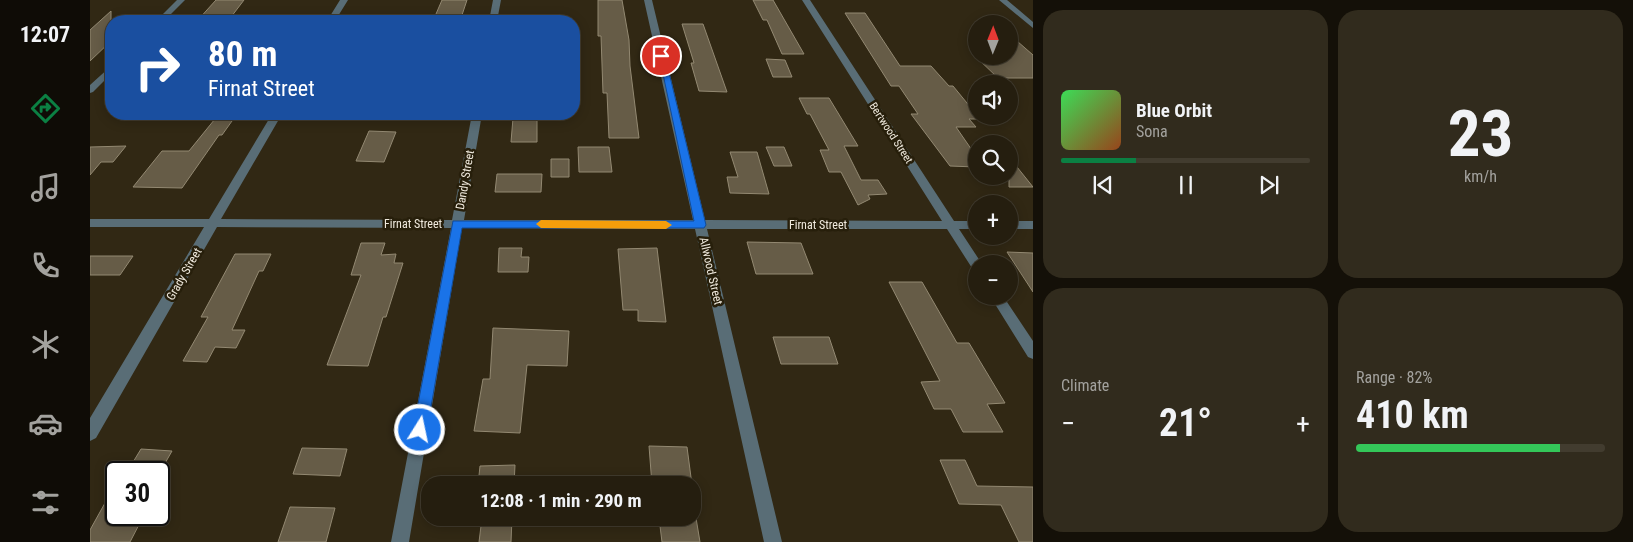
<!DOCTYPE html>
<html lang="en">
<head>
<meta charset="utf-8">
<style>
  body { margin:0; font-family:"Roboto Condensed",sans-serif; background:#312b1d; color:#f1f3f6; height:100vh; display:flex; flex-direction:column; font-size:19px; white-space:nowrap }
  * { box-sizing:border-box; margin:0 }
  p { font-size:16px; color:#a3a29e }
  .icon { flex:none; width:28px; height:28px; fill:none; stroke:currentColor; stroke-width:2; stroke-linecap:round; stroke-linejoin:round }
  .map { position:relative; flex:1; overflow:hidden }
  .sheet { display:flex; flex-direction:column; gap:10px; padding:10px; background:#141008; width:600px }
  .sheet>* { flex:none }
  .top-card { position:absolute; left:15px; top:15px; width:475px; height:105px; border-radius:20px; box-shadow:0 2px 12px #0003,0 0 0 1px #423c2f; background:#1a4fa0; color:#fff; overflow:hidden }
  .needle { width:32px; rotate:1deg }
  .buttons { position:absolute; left:878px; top:15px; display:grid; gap:10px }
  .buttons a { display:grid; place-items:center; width:50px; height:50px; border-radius:50%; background:#251e0f; box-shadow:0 2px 12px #0003,0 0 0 1px #423c2f; font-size:25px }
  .speed { position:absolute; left:15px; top:461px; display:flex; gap:10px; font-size:25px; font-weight:700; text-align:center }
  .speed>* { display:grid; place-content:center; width:65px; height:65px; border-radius:50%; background:#251e0f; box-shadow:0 2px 12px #0003,0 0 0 1px #423c2f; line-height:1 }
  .speed .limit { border:2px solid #111; border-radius:8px; background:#fff; color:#111 }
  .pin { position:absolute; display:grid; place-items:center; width:42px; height:42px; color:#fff; margin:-21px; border:2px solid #fff; border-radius:50%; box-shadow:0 1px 5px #0007 }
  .me { position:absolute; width:55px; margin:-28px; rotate:10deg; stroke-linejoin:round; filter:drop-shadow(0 0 4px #0008) }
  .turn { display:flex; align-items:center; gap:18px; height:105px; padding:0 20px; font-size:22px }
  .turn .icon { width:65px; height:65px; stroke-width:2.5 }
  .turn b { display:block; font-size:35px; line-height:42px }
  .big { font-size:38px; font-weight:700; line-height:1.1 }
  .sheet .card { flex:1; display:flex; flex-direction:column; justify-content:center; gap:8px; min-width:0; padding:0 18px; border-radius:20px; background:#312b1d }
  .sheet .dial { align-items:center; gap:0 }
  .dial b { font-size:65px; line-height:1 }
  .song { display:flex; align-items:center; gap:15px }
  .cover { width:60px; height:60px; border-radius:8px; background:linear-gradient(135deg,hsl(130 70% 55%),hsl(20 70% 35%)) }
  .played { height:5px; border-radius:2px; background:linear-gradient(90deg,#0b8043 30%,#423c2f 30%) }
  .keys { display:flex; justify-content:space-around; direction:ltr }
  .heat { display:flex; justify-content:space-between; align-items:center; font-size:28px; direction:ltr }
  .charge { height:8px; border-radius:4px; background:linear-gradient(90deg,#34c759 82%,#423c2f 0) }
  .sheet .tiles { flex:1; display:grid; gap:10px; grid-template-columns:repeat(2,1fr) }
  .trip { position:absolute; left:331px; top:476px; width:280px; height:50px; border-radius:20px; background:#251e0f; box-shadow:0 2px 12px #0003,0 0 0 1px #423c2f; font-weight:700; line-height:50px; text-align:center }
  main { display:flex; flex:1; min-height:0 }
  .menu { display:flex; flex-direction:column; width:90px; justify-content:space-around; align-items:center; background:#0f0c06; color:#a3a29e }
  .menu .icon { width:35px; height:35px }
  .menu .current { color:#0b8043 }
  .menu b { font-size:22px; color:#f1f3f6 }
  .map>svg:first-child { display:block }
</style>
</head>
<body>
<main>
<nav class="menu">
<b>12:07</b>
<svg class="icon current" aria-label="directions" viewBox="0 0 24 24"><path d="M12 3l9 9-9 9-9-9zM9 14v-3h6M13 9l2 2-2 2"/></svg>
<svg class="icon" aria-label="music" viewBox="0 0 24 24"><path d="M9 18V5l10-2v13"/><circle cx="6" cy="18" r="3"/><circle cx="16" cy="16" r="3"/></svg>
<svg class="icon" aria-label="phone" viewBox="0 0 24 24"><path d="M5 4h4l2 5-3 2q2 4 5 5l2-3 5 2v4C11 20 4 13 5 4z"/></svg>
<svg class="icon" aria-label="climate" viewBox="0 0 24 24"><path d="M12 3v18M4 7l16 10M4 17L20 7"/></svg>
<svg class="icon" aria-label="car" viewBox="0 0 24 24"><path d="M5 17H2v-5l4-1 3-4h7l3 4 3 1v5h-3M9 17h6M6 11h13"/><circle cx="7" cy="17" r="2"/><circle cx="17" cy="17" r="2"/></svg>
<svg class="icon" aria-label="filters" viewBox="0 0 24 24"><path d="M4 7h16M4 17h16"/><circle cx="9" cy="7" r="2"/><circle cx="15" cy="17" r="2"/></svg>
</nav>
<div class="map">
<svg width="943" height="542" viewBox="0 0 943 542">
  <rect width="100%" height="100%" fill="#312814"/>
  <!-- building -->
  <path fill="#665c47" stroke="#938972" d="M126,0H154L138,21H107Z
    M352,0H377L370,21H343Z
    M508,0H532L539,40L540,66L549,138H519L517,93H513L511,36H508Z
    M663,0H683L714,54H692L677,20H673Z
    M21,11V41L0,61V30Z
    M755,13H775L810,66H841L859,86H863L886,114V116L891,119H879L886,127H866L886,156V167L860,166L821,114H828L809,86H801Z
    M592,24H613L637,92L609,91L601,63H604Z
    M919,34L943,55V78H908L885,56H919Z
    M676,59L695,60L702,77H683Z
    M709,98H739L768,146H754L771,180H788L797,194L778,195L780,199L768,205L751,172H739L730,150H739L720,114H717Z
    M129,114H147L132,135H129L92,188L43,187L72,151H99Z
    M423,118H447V142H421Z
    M279,131L306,132L294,162L266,161Z
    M36,146L23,162H11L0,175V147Z
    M488,147H519L522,172H489Z
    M676,147H694L702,166H684Z
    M640,152H667L679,194L640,193L637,177H648Z
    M919,157L943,187H919Z
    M461,159H479V177H461Z
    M407,174H452L451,192H405Z
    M657,242L711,243L723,274H666Z
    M271,243H295L291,255L306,254L304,263H313L296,317H293L278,366L237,365L271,275H261Z
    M409,248H432L431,257H439L438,272H408Z
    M567,248L576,322L548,321V310H533L528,249Z
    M917,252L943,253V292Z
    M145,254H181L173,271H169L142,330H155L146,348L125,347L117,362L93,361L118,317H111Z
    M0,256H43L30,275H0Z
    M799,282H832L867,343H879L915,403L897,404L913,432H873L861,409H844L831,382L850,381Z
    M403,328L479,331L477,366L437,365L430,433L384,431L393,379H400Z
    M683,337H739L748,364H691Z
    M559,446L597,447L602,485H562Z
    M212,448L257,449L250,476L203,474Z
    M51,449L82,451L70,472H37Z
    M850,460H875L887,486L943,487V542H929L911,505L869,504Z
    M425,465L424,485H388L390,466Z
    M15,503L26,504V515H54L40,542H0V530Z
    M200,507L245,508L236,542H188Z
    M392,518H422L421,542H389Z
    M569,518H606L610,542H572Z"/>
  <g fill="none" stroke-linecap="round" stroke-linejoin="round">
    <!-- minor -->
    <path fill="#596d76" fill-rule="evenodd" d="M87,0H95L74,21H66Z
      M250,0H258L245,21H237Z
      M403,0H411L407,21H399Z
      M554,0H562L615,220L852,221L712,0H720L864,221H886V229H869L892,264H886V270L882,268L857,229H617L692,542H674L605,229L372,228L319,542H301L361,228L127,227L6,438L0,441V418L114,227H0V219H119L182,114H192L131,219L362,220L382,114H392L374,220H603Z
      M909,0H917L943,22V28Z
      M21,66V74L3,92L0,93V85Z
      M919,221H943V229H919Z
      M900,296H913L943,341V359L938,357Z"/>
  </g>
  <!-- route -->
  <path fill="#1a73e8" stroke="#114b97" d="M569,55L575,56L616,225L614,228H372L337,430L335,435L330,437L325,435L323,430L363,221H604Z"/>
  <!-- slow -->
  <path fill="#f59e0b" d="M451,220L576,221L582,225L576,229L451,228L446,224Z"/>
  <g text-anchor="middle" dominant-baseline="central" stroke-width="5" stroke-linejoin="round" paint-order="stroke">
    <!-- far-street labels -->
    <g font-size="11" fill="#f0eade" stroke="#271f0b">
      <text transform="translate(801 133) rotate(57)">Bertwood Street</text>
    </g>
    <!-- street labels -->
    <g font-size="12" fill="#f0eade" stroke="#271f0b">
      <text transform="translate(375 180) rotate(-80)">Dandy Street</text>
      <text x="323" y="224">Firnat Street</text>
      <text x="728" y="225">Firnat Street</text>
      <text transform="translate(621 271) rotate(77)">Allwood Street</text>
      <text transform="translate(94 274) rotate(-60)">Grady Street</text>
    </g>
  </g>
</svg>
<div class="buttons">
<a><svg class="needle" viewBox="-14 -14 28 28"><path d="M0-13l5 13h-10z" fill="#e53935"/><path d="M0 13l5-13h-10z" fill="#a3a29e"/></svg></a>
<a><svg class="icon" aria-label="sound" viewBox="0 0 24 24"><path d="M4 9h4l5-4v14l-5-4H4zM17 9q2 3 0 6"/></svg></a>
<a><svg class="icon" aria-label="search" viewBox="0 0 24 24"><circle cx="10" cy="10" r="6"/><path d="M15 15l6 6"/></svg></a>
<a>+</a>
<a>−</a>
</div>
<div class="speed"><div class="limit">30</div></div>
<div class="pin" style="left:571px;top:56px;background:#d93025"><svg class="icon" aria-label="arrive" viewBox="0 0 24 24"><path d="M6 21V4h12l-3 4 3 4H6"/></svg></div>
<svg class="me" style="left:330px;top:430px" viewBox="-20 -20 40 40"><circle r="17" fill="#1a73e8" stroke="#fff" stroke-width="3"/><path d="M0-11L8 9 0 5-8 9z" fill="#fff"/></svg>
<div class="trip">12:08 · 1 min · 290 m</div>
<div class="top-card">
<div class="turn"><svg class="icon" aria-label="right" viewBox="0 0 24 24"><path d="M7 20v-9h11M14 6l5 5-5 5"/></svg><div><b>80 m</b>Firnat Street</div></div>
</div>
</div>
<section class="sheet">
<div class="tiles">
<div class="card">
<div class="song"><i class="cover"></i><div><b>Blue Orbit</b><p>Sona</p></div></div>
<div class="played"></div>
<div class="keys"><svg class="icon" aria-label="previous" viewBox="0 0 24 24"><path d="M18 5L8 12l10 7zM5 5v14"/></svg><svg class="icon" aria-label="pause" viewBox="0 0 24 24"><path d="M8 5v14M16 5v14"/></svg><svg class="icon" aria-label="next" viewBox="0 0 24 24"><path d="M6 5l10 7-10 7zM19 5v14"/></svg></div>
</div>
<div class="card dial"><b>23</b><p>km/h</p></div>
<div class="card"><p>Climate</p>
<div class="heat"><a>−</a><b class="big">21°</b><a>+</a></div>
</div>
<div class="card"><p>Range · 82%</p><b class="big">410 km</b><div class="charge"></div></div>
</div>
</section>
</main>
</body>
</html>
